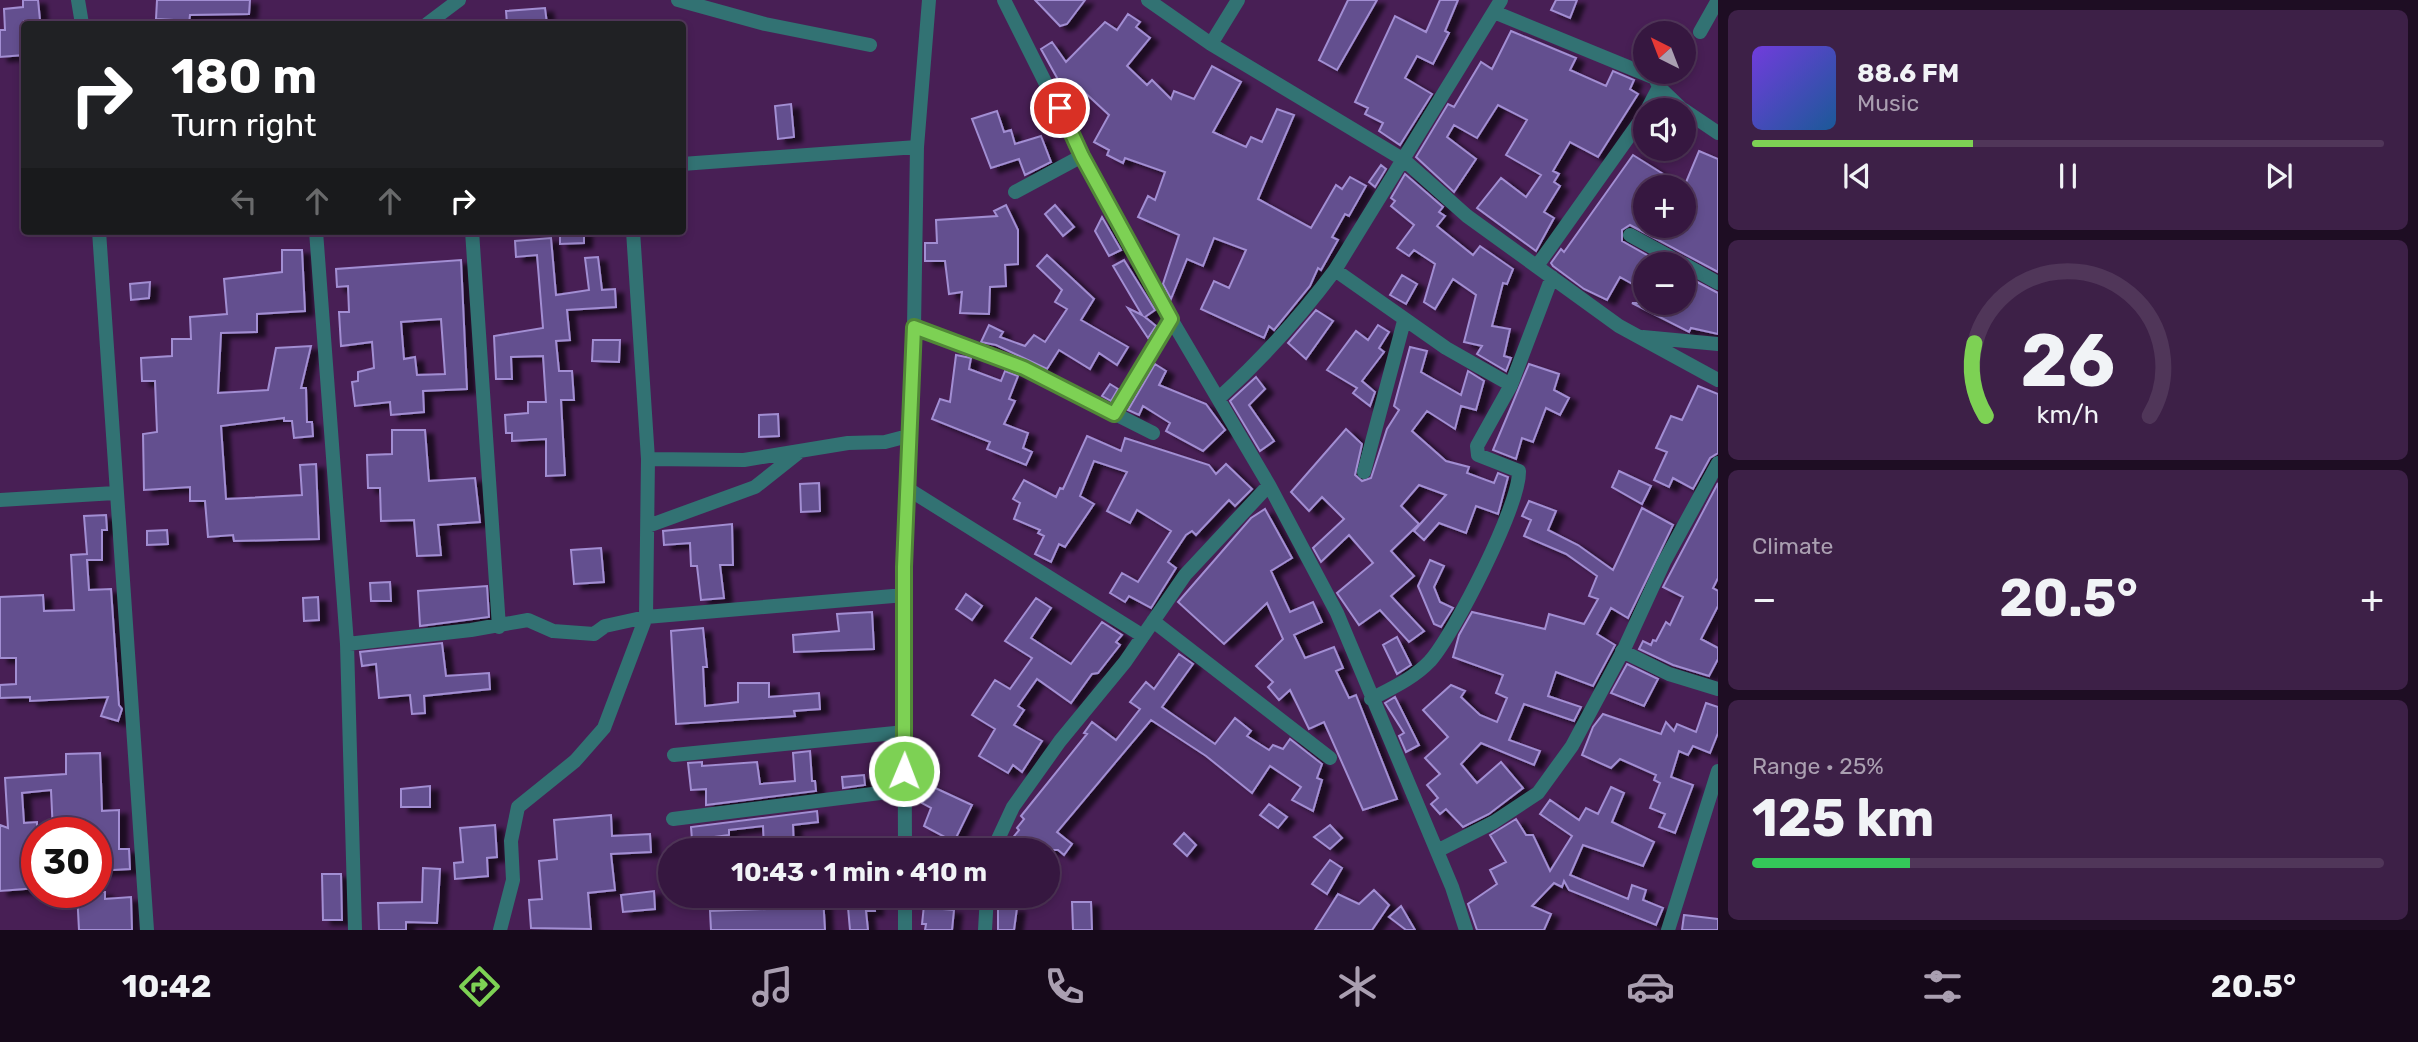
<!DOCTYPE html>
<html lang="en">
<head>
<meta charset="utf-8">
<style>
  body { margin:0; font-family:Rubik,sans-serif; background:#3d2047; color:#f1f3f6; height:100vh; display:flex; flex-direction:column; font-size:26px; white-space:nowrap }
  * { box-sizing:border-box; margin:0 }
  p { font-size:23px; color:#aa9fb1 }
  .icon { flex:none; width:38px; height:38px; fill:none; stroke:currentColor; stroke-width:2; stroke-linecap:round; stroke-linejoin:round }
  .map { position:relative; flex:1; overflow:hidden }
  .details { display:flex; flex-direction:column; gap:10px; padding:10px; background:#1e0d23; width:700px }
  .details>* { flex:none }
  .guide { position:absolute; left:21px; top:21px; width:665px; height:214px; border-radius:7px; box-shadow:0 4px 10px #0003,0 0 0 2px #503659; background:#202124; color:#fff; overflow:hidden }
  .needle { width:46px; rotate:318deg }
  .buttons { position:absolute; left:1633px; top:21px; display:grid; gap:14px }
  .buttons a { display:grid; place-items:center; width:63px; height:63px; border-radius:50%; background:#361740; box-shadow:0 4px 10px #0003,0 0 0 2px #503659; font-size:35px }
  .speed { position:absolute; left:21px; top:817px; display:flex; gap:14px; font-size:35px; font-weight:700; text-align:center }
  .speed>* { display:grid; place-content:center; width:91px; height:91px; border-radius:50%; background:#361740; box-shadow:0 4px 10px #0003,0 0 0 2px #503659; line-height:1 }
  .speed .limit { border:10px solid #d22; background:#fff; color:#111 }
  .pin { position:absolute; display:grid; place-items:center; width:60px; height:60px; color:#fff; margin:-30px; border:4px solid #fff; border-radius:50%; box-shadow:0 2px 7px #0007 }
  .me { position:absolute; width:77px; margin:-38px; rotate:1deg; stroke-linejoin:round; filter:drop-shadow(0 0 5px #0008) }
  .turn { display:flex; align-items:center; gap:24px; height:147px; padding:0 35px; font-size:32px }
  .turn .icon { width:91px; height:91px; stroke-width:2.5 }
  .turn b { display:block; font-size:49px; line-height:60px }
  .lanes { display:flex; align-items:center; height:66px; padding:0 35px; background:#0003; justify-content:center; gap:35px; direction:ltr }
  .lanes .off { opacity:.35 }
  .big { font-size:52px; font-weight:700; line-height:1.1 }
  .details .card { flex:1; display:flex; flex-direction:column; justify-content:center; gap:10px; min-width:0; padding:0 24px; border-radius:10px; background:#3d2047 }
  .details .dial { align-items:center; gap:0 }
  .dial svg { height:182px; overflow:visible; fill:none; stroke:#503659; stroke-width:7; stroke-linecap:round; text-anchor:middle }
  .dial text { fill:#f1f3f6; stroke:none }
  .song { display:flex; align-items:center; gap:21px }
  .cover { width:84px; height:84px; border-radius:10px; background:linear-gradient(135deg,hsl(260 70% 55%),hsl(210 70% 35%)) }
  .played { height:7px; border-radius:4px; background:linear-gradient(90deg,#7dd154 35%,#503659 35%) }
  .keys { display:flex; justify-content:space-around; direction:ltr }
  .heat { display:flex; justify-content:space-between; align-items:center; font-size:38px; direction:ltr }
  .charge { height:10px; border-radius:5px; background:linear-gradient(90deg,#34c759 25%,#503659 0) }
  .trip { position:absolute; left:658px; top:838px; width:402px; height:70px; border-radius:35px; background:#361740; box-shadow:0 4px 10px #0003,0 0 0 2px #503659; font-weight:700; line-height:70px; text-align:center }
  .tabs { display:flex; height:112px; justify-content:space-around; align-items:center; background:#16091a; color:#aa9fb1 }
  .tabs .icon { width:49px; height:49px }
  .tabs .active { color:#7dd154 }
  .tabs b { font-size:32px; color:#f1f3f6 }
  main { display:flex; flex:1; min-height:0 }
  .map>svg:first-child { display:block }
</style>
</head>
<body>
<main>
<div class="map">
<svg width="1718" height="930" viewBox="0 0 1718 930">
  <defs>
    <filter id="shadow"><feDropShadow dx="8" dy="4.5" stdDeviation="2" flood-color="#0009"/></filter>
  </defs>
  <rect width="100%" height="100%" fill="#481f55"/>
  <!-- building -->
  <path fill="#64508f" stroke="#a28ed3" stroke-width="2" fill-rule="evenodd" filter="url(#shadow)" d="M23,0H38L40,20L24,21V55L0,57V30H5L4,9L23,7Z
    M157,0H250L249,14L190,15L189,24H173V20L156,19Z
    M1035,0H1085L1067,24L1060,26Z
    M1348,0H1377L1337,70L1319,60Z
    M1440,0H1458L1445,31L1449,33L1433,64L1417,56L1405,78L1432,94L1400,145L1379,131L1383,123L1365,114L1368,108L1355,102L1395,16L1426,32Z
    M1556,0H1577L1570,18L1551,10Z
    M545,8L547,24H507L506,11Z
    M1128,14L1140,22L1136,27L1150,38L1127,66L1147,85L1152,80L1171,99L1174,91L1194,99L1212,66L1241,82L1213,132L1246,147L1251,137L1262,142L1277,109L1294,115L1258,199L1311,228L1336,185L1342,189L1350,177L1366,186L1349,216L1345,214L1332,237L1338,240L1321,270L1318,268L1310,286L1274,330L1269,326L1264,338L1201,309L1214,281L1229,288L1246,250L1214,238L1203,266L1187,259L1171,299L1163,284L1179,235L1138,217L1148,196L1155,200L1165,172L1125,158L1123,163L1107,155L1109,150L1094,142L1109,115L1082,90L1071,103L1041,49L1052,42L1066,62L1105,22L1117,30Z
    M1511,31L1576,58L1570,70L1606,86L1613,71L1634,80L1630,89L1638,94L1598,157L1570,142L1553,171L1559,174L1554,182L1560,186L1544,212L1554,218L1536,251L1477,208L1501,178L1526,197L1541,175L1506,155L1527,120L1498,105L1477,138L1454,125L1447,137L1476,159L1454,192L1416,157L1448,104L1454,107L1481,62L1492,69Z
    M791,104L794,137L778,139L775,106Z
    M997,111L1004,132L1011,130L1015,144L1041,136L1051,162L1025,175L1019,159L991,168L972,119Z
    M1699,151L1718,159V272L1630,225L1622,230V241L1663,264H1645V291L1620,277L1607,300L1584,289L1553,266L1551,263L1561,249L1564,252L1633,155L1684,187ZM1645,187H1684V226H1645Z
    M1381,165L1386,169L1375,187L1369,182Z
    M1405,174L1443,207L1439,212L1445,216L1437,226L1473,255L1480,246L1513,269L1507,284L1503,283L1492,326L1510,329L1504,356L1511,358L1506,371L1477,354L1482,346L1464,342L1476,295L1453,279L1435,309L1424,302L1435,264L1414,250L1409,256L1397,248L1414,225L1391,206L1395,201L1391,198Z
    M1006,205L1018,230V264L1005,265L1006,286L990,287L989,314L960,313L962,292L949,294L945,261H925V243H937L936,220L997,216L994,211Z
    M1055,205L1074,227L1063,236L1045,214Z
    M1102,217L1121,250L1109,256L1095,231Z
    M560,231H584V243L560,244Z
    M551,238L556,295L589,290L585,258L598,257L602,290L615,289L616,307L567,310L570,340L556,341L559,371H572L574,400H561L565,475L546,476V439L512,441V433H506L505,415L528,413V402H546L543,356L511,357L512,379H496L494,336L543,328L537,255L516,257L515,241Z
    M282,250H302L305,311L257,314V332L221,333L218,393L268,390L276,348L311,346L301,388H306L307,422H312L313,436L294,438L292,421H284V418L221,426L226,499L302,495L300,465L316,464L319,539L234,541L233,535L208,537L205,501H190V487L144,490L143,434L157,432L155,381H142L141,358L172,356V339H191L190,317L227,314L224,279L282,272Z
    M1047,255L1094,299L1081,320L1128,347L1117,365L1099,353L1090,369L1059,350L1047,369L996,345L981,342L989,325L1003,332L1000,337L1025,346L1034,335L1045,342L1067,309L1055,302L1062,290L1037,266Z
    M461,260L467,389L423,391L424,412L391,415L390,402L355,406L352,382L358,381V372L374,368L372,342L341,346L339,312H349L348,286L337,287L336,269ZM441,319L445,374L417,375L415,357L404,359L401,322Z
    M1124,260L1155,310L1145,317L1156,326L1148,338L1128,308L1142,315L1113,266Z
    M1402,275L1417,284L1406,304L1390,295Z
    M1684,275L1718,293V334L1691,328L1689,332L1632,303H1684Z
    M150,282L149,298L131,300L130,284Z
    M1316,310L1333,321L1306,359L1288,343Z
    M1378,325L1389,332L1379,348L1384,352L1362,381L1375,392L1370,406L1353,393L1357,388L1327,370L1356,331L1368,340Z
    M593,340H620L619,362L592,361Z
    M1410,347L1427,351L1421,372L1461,395L1468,371L1484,381L1476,410L1461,406L1455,429L1427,411L1412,431L1446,461L1469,467L1467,473L1494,483L1498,473L1508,477L1498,514L1476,506L1466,533L1439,523L1424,540L1414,531L1446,495L1419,485L1401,506L1419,524L1391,551L1414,576L1391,596L1424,631L1409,642L1380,610L1359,625L1337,593L1373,563L1349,535L1321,562L1313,548L1344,519L1322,497L1309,511L1291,492L1346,429L1362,444L1355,475L1362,481L1371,478L1387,429L1399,410L1394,406Z
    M956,355L971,358L969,369L1001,381L1005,371L1018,376L1009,399L1015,401L1004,424L1028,433L1023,448L1032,452L1026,465L987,449L990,442L932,419L940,399L950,402Z
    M1155,364L1166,371L1159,385L1206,404L1225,430L1203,451L1166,431L1170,423L1143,406L1139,415L1128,410Z
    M1529,364L1559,374L1554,390L1569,398L1560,415L1546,408L1533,442L1522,438L1516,459L1493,450Z
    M1256,377L1265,389L1249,405L1274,441L1260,451L1230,401Z
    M1110,384L1118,389L1111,401L1102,396Z
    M1698,386L1718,394V453L1710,458L1693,489L1673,478L1669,487L1654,480L1667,452L1656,448L1671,416L1682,420Z
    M778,414L779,436L759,437V415Z
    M392,430H425L429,481L475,478L480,522L438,525L441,555L417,556L414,520L381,521L380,488H368L367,455L392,454Z
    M1087,436L1121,451L1125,438L1209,465L1216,474L1226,464L1252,489L1235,506L1229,500L1196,535L1192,531L1186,535L1168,562L1176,568L1151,608L1129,596L1125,602L1110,593L1122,573L1138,582L1171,531L1137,510L1130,523L1107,511L1127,472L1094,461L1080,496L1094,504L1065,547L1059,544L1051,562L1035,554L1044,536L1038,533L1040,530L1014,519L1020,503L1013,499L1024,480L1056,497L1060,488L1063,489Z
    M1619,471L1651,486L1642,504L1612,487Z
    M819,483L820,511L801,512L800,484Z
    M1718,483V578L1713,588L1718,591V606L1701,639L1718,648V659L1709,676L1673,665L1639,649L1643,641L1651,645L1653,640L1656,641L1666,622L1670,625L1683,597L1663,587Z
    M1529,501L1556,511L1548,530L1578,545L1613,570L1642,508L1673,525L1628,618L1611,608L1597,634L1615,645L1593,686L1556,672L1548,696L1581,707L1574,721L1524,704L1509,740L1540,751L1534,765L1481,743L1461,764L1477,783L1501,762L1523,788L1489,814L1463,827L1446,809L1440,814L1431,804L1438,798L1427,785L1440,774L1425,758L1448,737L1423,710L1451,685L1465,691L1461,697L1480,715L1497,722L1507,698L1496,693L1503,675L1453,657L1459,635L1472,612L1545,629L1549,614L1584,624L1598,599L1589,596L1597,576L1566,554L1524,536L1531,520L1522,516Z
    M1265,509L1292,558L1271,571L1290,612L1313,602L1322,622L1294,635L1305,658L1334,647L1343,668L1336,671L1349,698L1356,695L1397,799L1363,810L1324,722L1309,729L1290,690L1279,700L1268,687L1273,682L1256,666L1283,639L1267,603L1224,644L1178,602L1251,518Z
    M106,515L107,530H102V560H87L89,590L111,589L119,705L122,709L118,721L101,716L108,697L30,701V697L0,698V685L16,684V658H0V597L43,595L44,611L74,610L71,555L87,554L84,516Z
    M732,524L733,565H720L724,598L701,600L697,566H691L690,543L664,545L663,531Z
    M167,530L168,544L147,545V531Z
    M601,548L604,582L574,584L571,550Z
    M1430,560L1444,566L1434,587L1440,602L1453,608L1441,627L1434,624L1418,586Z
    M390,582L391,601H371L370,583Z
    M487,586L489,617L420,626L418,591Z
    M966,594L982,606L972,620L956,609Z
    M318,597L319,620L304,621L303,598Z
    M1036,598L1051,608L1031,638L1071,664L1102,622L1122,635L1116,642L1120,645L1098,673L1092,674L1071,703L1037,679L1018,706L1024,710L1014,725L1042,741L1022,772L1013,765L1008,773L979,756L995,729L972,715L995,680L1010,689L1032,658L1005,641Z
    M872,612L874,649L794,652L793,635L839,631L837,614Z
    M703,628L707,667H703L705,706L738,702V683H769V697L819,693L820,709L794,711L795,716L676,724L671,631Z
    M1397,637L1411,665L1397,674L1383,645Z
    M442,643L446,676L489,673L490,689L424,696L425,713L412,714L410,695L379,698L376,664L362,666L360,652Z
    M1179,654L1193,664L1162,707L1215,744L1235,718L1251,731L1247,736L1269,750L1273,745L1283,749L1290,739L1322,764L1317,778L1322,780L1313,811L1292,800L1301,787L1270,766L1252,793L1206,756L1151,720L1057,832L1072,844L1064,855L1058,850H1003L1019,830L1017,828L1024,819L1021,816L1087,734L1084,733L1092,722L1116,740L1140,709L1130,702L1146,682L1154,689Z
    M1627,664L1658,679L1644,706L1611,693Z
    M1395,697L1419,745L1406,752L1399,736L1404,733L1385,703Z
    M1706,703L1718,707V733L1710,753L1693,746L1688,755L1679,751L1671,777L1693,785L1675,833L1659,827L1665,814L1650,808L1660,783L1654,780L1656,775L1620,759L1611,768L1582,755L1593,727L1603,714L1661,734L1666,722L1674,731L1677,724L1696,732Z
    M810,751L812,781H815L816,791L706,805V789L691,790L688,763L702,762V766L757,762L760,784L795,781L793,753Z
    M100,753L102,811L119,810V849H129L130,869L96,871V833H53L51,790L22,793L24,823L37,822V888L0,891V825L8,828L5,778L66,774V754Z
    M864,775L865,785L843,788L842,777Z
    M430,786V807H401V789Z
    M931,786L972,805L954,842L924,826L931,808L922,803Z
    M1611,787L1624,793L1612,822L1654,842L1643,866L1583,845L1570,875L1628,899L1632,885L1646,890L1643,900L1663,908L1656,925L1569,890L1564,881L1562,887L1554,883L1532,906L1551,914L1544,930H1477L1468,904L1497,884L1490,870L1506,862L1490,835L1516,819L1526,835H1533L1550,871L1572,836L1540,814L1550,800L1579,820L1586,808L1598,814Z
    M1269,804L1287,817L1278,828L1260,815Z
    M817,811L818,822L793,825L794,850H764L763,826L729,830V835L692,840L691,827Z
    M611,815L612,836L650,834L651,852L611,854L615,890L588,893L591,929L531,928L529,900L542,899L539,861L557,859L554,820Z
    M495,825L497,857L487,858L488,876L455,879L454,863L463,862L460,828Z
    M1330,825L1342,838L1330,849L1314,837Z
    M1184,833L1196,845L1187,856L1174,844Z
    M1330,860L1342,868L1327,894L1312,884Z
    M423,868L440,869L437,923L406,922V930H379L378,903L422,902Z
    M322,874H341L342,920H323Z
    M1374,890L1389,905L1372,930H1315L1338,894L1359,904Z
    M654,891L655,909L623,912L621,895Z
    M77,892H105V899L131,897L132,930H79Z
    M766,896H823L825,930H711L710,911L766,909Z
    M847,896H874L875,911H866L868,930H850Z
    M925,896H946L944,909L954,910L952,930H925L926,924H922Z
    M1072,902H1091L1092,930H1073Z
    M1401,906L1415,930H1406L1389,917Z
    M998,908H1017L1014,930H998Z
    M1684,915L1718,919V930H1682Z"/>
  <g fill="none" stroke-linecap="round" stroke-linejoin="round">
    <!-- street -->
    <path stroke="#327273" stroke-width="14" d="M78,0L82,24
      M678,0L765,24L870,45
      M1004,0L1082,156L1171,319L1269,485L1337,613L1452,887L1466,930
      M1148,0L1211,44L1404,160L1467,216L1619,326L1718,380
      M1494,12L1655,78L1659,87L1683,110
      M427,24L459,0
      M1700,32L1718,0
      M1211,44L1238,0
      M1647,110L1659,87
      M1684,110L1718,133
      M682,164L917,147
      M1015,192L1082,156
      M99,231L147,930
      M316,231L347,644L355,930
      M472,231L499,627
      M633,231L648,459
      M1630,235L1683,264
      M1684,264L1718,283
      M1537,266L1645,114
      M1335,270L1446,348L1511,385
      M914,327L1024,368L1153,433
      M1643,337L1718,344
      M1219,398C1262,359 1300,317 1335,270L1501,0
      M1114,414L1171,319
      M1364,472L1404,321
      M908,489L1143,636
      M0,500L115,493
      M648,526L755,487L798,453
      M1153,621L1330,758
      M347,644L471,630L528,620L553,631L594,634L605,626L646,617L905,595
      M1622,651L1669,674L1718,689
      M1371,699C1392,688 1414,678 1430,661C1454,634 1520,505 1519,471L1478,455L1477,446L1511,385L1552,277
      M674,755L905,732
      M673,819L904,790
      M905,850L904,567L914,327L917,147L929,0
      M993,850L1013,807L1060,741L1125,662L1185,575L1269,485
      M1437,851L1494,822L1538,793L1572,746L1625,647L1664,562L1718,463
      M905,896V930
      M500,930L513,880L511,841L518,807L575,761L604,728L646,617L648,459L744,460L848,443L885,442L908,436
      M985,930L987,896
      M1668,930L1718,771"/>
  </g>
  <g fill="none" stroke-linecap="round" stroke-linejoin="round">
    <!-- route casing -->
    <g stroke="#518837" stroke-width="18">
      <path id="route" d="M904,771V567L914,327L1024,368L1114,414L1171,319L1082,156L1060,108"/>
    </g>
    <!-- route -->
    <use href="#route" stroke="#7dd154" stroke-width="12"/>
  </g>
</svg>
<div class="buttons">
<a><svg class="needle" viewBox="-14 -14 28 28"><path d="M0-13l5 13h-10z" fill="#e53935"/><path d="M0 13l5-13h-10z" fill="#aa9fb1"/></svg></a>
<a><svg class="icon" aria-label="sound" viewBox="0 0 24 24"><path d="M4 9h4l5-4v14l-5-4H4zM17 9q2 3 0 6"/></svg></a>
<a>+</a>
<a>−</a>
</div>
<div class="speed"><div class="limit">30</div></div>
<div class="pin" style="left:1060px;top:108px;background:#d93025"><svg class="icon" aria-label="arrive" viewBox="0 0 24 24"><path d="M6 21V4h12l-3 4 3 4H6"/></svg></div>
<svg class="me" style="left:904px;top:771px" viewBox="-20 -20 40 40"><circle r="17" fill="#7dd154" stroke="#fff" stroke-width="3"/><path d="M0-11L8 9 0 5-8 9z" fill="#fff"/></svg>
<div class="trip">10:43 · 1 min · 410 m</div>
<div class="guide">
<div class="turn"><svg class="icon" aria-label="right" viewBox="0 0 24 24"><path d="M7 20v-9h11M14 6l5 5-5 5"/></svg><div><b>180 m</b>Turn right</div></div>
<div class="lanes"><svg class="icon off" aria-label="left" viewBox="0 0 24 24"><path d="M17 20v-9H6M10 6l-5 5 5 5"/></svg><svg class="icon off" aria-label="ahead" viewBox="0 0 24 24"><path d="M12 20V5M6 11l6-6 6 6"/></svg><svg class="icon off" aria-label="ahead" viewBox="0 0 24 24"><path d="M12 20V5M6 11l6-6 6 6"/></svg><svg class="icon" aria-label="right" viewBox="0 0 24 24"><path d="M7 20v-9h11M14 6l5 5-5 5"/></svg></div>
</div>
</div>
<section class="details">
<div class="card">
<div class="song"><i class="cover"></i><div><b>88.6 FM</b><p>Music</p></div></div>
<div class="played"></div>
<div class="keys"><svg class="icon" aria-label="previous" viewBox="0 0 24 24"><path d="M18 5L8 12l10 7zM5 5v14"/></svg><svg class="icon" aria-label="pause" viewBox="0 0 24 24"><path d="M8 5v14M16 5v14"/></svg><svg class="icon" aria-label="next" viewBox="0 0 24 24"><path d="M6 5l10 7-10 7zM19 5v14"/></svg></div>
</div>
<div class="card dial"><svg viewBox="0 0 100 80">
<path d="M14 69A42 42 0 1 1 86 69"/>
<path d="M14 69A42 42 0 0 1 9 37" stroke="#7dd154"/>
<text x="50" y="56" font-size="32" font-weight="700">26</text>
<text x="50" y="72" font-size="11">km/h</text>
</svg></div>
<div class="card"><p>Climate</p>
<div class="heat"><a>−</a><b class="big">20.5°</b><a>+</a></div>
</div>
<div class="card"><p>Range · 25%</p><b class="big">125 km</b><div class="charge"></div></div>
</section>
</main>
<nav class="tabs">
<b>10:42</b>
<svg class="icon active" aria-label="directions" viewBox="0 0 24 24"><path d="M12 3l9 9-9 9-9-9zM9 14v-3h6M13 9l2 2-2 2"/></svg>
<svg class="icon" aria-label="music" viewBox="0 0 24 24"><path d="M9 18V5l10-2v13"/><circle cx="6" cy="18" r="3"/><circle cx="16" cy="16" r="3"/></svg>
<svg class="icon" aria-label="phone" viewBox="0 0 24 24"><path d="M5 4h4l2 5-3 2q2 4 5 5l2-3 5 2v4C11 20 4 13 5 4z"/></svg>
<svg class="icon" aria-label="climate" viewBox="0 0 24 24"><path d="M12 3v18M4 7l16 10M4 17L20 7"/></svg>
<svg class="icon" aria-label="car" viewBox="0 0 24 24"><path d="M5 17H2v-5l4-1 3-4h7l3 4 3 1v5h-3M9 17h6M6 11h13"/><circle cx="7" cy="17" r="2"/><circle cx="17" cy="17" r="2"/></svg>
<svg class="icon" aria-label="filters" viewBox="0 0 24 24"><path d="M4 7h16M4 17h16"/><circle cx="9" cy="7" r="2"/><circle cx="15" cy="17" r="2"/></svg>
<b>20.5°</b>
</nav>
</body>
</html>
